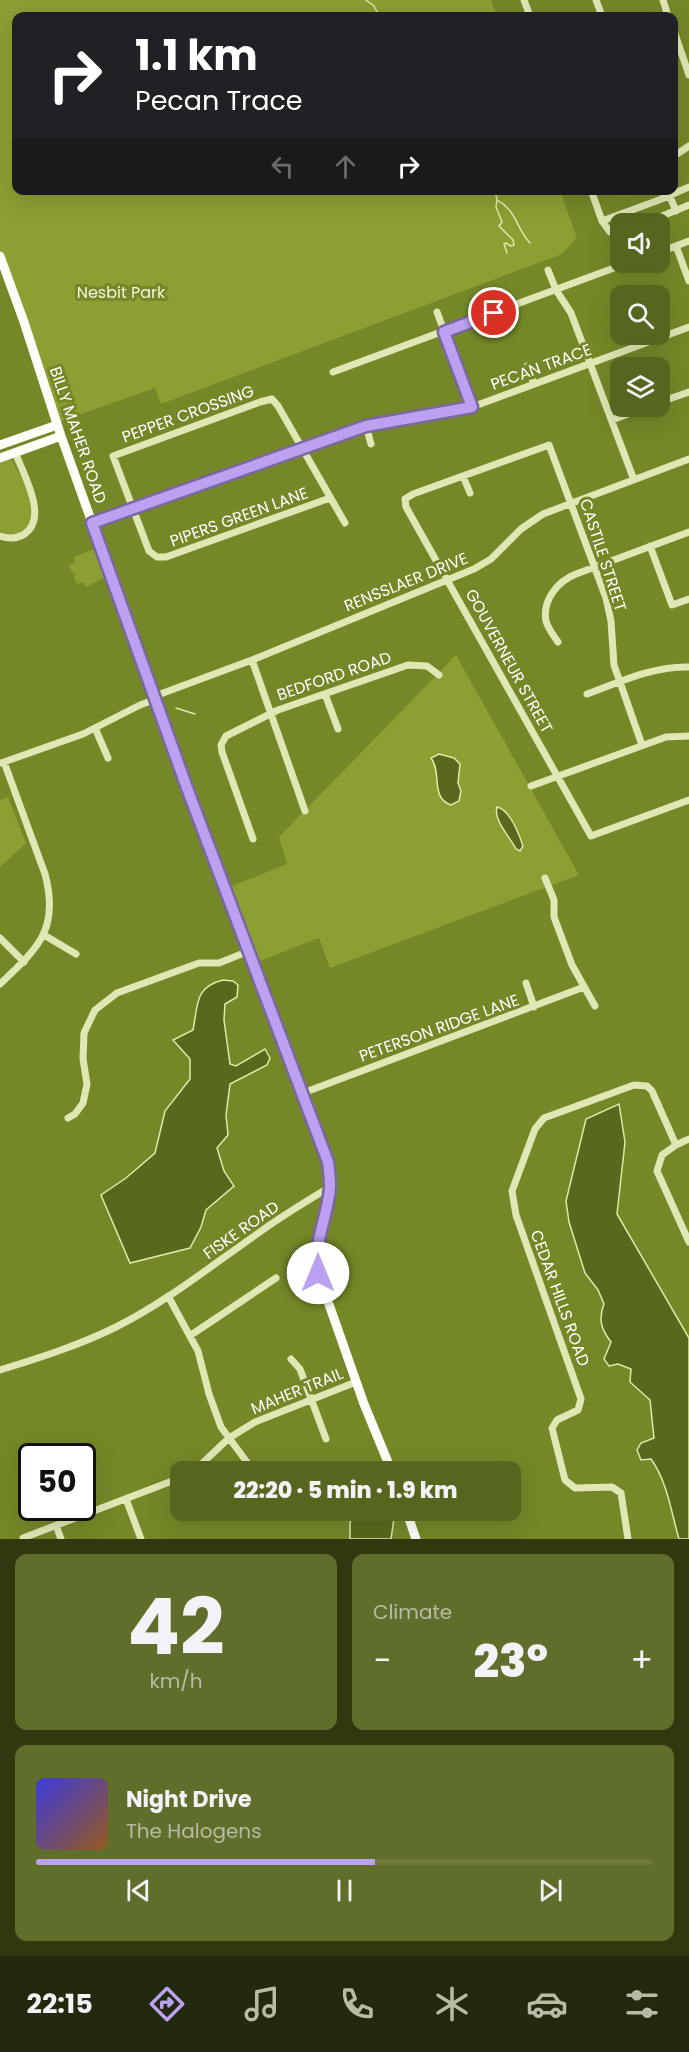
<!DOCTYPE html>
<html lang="en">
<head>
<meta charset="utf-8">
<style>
  body { margin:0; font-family:Poppins,sans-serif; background:#606e2b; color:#f1f3f6; height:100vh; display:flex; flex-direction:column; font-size:22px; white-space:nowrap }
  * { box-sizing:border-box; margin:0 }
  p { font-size:20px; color:#b6bda4 }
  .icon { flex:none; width:33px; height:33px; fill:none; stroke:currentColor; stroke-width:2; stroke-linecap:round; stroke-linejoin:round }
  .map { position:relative; height:1539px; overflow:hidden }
  .details { display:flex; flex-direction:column; gap:15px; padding:15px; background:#303810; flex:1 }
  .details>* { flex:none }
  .top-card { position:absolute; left:12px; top:12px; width:666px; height:183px; border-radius:12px; box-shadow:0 6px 24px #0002; background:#202124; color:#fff; overflow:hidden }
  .buttons { position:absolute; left:610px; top:213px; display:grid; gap:12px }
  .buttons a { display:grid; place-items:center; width:60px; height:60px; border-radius:12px; background:#57661e; box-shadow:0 6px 24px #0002; font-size:30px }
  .speed { position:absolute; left:18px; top:1443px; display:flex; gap:12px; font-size:30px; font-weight:700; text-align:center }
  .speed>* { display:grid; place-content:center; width:78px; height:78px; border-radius:50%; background:#57661e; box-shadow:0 6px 24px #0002; line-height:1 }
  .speed .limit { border:3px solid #111; border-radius:9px; background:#fff; color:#111 }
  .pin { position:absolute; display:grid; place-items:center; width:51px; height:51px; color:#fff; margin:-26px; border:3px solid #fff; border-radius:50%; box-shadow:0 2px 6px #0007 }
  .me { position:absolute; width:66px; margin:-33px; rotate:0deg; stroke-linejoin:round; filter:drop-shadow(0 0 4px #0008) }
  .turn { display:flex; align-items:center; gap:21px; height:126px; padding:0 24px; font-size:27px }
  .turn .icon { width:78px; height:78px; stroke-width:2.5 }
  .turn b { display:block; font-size:42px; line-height:51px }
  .lanes { display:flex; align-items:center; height:57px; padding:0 24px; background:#0003; justify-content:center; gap:30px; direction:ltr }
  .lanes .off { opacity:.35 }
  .big { font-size:45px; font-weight:800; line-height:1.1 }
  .details .widget { flex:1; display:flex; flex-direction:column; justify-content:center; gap:9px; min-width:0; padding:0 21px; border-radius:12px; background:#606e2b }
  .details .dial { align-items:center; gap:0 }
  .dial b { font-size:78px; line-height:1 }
  .song { display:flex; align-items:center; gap:18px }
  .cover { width:72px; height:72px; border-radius:9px; background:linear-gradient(135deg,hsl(240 70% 55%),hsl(30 70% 35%)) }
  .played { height:6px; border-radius:3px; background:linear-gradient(90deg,#bca0f2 55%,#6d7a3c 55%) }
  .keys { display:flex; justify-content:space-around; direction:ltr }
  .heat { display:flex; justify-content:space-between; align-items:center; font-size:33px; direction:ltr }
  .details .tiles { flex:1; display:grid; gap:15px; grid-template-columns:1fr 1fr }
  .widget:last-child { grid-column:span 2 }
  .trip { position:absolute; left:170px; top:1461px; width:351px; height:60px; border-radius:12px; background:#57661e; box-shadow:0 6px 24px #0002; font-weight:800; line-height:60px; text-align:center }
  .dock { display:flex; height:96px; justify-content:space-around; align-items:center; background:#23290c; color:#b6bda4 }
  .dock .icon { width:42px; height:42px }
  .dock .active { color:#bca0f2 }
  .dock b { font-size:27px; color:#f1f3f6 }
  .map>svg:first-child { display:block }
</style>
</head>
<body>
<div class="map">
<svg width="689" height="1539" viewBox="0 0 689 1539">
  <rect width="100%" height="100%" fill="#748828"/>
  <!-- green -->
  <path fill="#8b9f33" d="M0,0H491L497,16H16V190L560,191L577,238L562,254L161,404L155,388L56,423L0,253Z
    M11,459C22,477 44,516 22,531C15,537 8,535 0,532V463Z
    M94,549L100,552L108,573L106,577L86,587L84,582L77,584L74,578L76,574L72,572L69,565L75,563L74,557Z
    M456,655L579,875L330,968L319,938L257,962L230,887L287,864L279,837Z
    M8,797L26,843L0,867V800Z"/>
  <!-- water -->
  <path fill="#58691d" stroke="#dee9aa" stroke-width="1.5" d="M439,754L454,758L460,764L458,783L461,791L459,801L451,805C430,798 442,772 431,758Z
    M497,807C510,810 519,834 523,846L520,851L516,849C510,837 493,820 497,807Z
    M223,980L233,981L238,985L237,997L225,1004L224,1020L230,1064L236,1066L265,1049L270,1058L267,1065L230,1084L226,1115L228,1135L217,1148L224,1171L234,1186L206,1210L201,1227L190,1248L130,1263L101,1195L126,1178L155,1153L165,1111L190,1079V1059L173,1040L193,1030C198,1006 194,987 223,980Z
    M619,1104L625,1142L617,1214L689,1338V1539H679C671,1512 668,1483 651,1459L641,1460L637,1450L641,1443L654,1438L650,1400L630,1382L631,1369L618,1364L609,1366L604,1359L611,1342C601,1329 598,1319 604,1304L598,1290L585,1273L569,1222L566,1201L586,1119Z
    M353,1511H395L391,1539H350V1523Z"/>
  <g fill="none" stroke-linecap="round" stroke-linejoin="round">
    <!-- stream -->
    <path stroke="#dee9aa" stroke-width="1.5" d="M366,0L374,6L379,16
      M495,190L497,200C517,211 516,228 530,243
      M497,200L496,207L502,222L499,226L513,240L514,245L511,246L506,243L504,244L507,253
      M176,708L195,714"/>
    <!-- minor -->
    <path stroke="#dfe8b5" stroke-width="7" d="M524,0L530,16
      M596,0L602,16
      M663,0L668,16
      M674,31L689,75
      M674,156L689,146
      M591,190L602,221
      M667,190L676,211
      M643,224L689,205
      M621,232H610L602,221L659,200L689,187
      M676,246L689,281
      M660,252L689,241
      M548,270L556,290L571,313L634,480
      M437,312L472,407
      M527,366L534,384
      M333,372L630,262
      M660,402L689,392
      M612,420L649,406
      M366,426L371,444
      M463,476L470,493
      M330,498L166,557H157L149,551L113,456L260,402L272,399L278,406L345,523
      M92,523L366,426L472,407L689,327
      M0,536C8,539 15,539 23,535C50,519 23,474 15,452
      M650,546L672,605L689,599
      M558,642C554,636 548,629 546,621C542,600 558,581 576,574L689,532
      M252,660L305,811
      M325,694L338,729
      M587,694C620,682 653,666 689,667
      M155,696L252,660L474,569L491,559L521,529L543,514L689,459
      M95,728L108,758
      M642,745L614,665L611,621L606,598L549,445L413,494L405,499L406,507L591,836L689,800
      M1,763L83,734L140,705L156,699
      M531,786L666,737L689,736
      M253,839L222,752L221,745L226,736L278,710L408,665L427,666L439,675
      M545,878L554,900V917L572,965L595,1006
      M44,935L76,954
      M0,938L24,962
      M526,983L534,1007
      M0,984C37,949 60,930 45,874L4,762
      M303,1093L584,987
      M68,1118L75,1114L83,1103L87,1084L83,1059L84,1033L95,1010L117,993L199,963H219L249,951
      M689,1139L676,1145L662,1155L657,1171L689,1242
      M168,1296L198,1351L209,1394L221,1427L252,1469
      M191,1335L276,1278
      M291,1359L300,1369L326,1439
      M0,1370C39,1358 80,1345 116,1327C166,1302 211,1266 257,1234C280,1217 305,1202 330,1187
      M193,1472L229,1438L255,1422L356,1382
      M126,1499L141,1539
      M56,1525L61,1539
      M23,1538L180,1478
      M628,1539L621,1493L612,1487L575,1488L565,1480L552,1428L557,1420L578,1410L581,1399L516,1215L512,1191L535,1129L544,1118L634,1085L647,1086L652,1091L676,1145"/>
    <!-- major -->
    <path stroke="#fcfef7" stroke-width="9" d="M0,256L24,322L61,436L187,788L328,1162C329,1170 330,1179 330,1187C328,1217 313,1241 318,1273L364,1404L392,1472
      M0,445L57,425
      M0,458L61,436
      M406,1510L416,1539"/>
  </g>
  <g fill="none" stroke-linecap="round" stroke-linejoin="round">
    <!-- route casing -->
    <g stroke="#7a689d" stroke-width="15">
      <path id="route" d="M318,1273C313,1241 328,1217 330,1187C330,1179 329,1170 328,1162L187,788L92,523L366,426L472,407L444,332L494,313"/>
    </g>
    <!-- route -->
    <use href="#route" stroke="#bca0f2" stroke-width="10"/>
  </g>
  <g text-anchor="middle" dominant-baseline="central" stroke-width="6" stroke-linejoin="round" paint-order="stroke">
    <!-- park labels -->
    <g font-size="16" fill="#f1f7d9" stroke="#748828">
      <text x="121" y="292">Nesbit Park</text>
    </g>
    <!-- street labels -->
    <g font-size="16" fill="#fff" stroke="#748828">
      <text transform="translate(541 367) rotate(-20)">PECAN TRACE</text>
      <text transform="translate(188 414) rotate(-20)">PEPPER CROSSING</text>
      <text transform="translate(78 435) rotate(71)">BILLY MAHER ROAD</text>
      <text transform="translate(239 517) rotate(-20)">PIPERS GREEN LANE</text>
      <text transform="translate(603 555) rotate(72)">CASTILE STREET</text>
      <text transform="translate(406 582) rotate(-22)">RENSSLAER DRIVE</text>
      <text transform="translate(509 661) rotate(61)">GOUVERNEUR STREET</text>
      <text transform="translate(334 676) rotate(-19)">BEDFORD ROAD</text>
      <text transform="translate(439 1028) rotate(-20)">PETERSON RIDGE LANE</text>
      <text transform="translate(241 1230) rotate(-35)">FISKE ROAD</text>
      <text transform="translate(560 1298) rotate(70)">CEDAR HILLS ROAD</text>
      <text transform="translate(297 1391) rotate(-22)">MAHER TRAIL</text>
    </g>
  </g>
</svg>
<div class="buttons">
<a><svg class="icon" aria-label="sound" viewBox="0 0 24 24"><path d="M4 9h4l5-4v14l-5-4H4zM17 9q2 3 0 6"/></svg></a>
<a><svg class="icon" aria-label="search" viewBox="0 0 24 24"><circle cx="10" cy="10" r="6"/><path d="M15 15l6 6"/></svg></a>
<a><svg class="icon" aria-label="layers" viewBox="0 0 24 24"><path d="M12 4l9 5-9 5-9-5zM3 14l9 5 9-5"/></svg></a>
</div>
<div class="speed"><div class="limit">50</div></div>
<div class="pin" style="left:494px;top:313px;background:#d93025"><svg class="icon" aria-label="arrive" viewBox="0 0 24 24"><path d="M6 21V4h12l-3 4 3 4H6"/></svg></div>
<svg class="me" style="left:318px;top:1273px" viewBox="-20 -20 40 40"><circle r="19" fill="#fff"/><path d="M0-13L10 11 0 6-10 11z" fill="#bca0f2"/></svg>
<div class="trip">22:20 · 5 min · 1.9 km</div>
<div class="top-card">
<div class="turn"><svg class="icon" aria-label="right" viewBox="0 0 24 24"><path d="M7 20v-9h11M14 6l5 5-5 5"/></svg><div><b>1.1 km</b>Pecan Trace</div></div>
<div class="lanes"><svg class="icon off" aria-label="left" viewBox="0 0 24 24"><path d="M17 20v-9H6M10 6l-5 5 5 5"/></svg><svg class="icon off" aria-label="ahead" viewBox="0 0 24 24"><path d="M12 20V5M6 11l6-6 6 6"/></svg><svg class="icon" aria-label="right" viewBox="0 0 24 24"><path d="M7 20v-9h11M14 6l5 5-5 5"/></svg></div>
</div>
</div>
<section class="details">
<div class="tiles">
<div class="widget dial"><b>42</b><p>km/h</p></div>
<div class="widget"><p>Climate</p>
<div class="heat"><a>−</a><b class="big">23°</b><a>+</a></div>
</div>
<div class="widget">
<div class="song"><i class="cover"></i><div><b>Night Drive</b><p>The Halogens</p></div></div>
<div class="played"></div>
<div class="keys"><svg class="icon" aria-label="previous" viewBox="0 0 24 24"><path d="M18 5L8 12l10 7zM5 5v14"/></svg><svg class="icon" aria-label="pause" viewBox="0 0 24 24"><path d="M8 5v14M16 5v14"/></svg><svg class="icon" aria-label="next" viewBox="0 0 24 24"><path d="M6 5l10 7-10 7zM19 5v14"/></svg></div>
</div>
</div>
</section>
<nav class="dock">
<b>22:15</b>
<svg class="icon active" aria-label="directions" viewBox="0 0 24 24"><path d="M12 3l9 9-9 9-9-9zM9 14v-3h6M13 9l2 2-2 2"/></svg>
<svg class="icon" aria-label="music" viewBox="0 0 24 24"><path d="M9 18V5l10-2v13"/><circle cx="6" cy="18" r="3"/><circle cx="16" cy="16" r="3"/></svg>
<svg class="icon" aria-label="phone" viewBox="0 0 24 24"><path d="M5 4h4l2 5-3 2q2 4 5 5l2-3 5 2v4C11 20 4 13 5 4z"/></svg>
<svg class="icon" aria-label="climate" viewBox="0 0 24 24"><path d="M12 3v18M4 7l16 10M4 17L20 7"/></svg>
<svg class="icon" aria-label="car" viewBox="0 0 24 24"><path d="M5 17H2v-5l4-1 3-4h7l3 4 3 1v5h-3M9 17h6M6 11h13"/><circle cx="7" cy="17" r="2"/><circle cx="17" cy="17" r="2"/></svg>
<svg class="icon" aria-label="filters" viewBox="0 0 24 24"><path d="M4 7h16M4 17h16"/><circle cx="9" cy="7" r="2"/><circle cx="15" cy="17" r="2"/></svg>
</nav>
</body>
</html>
